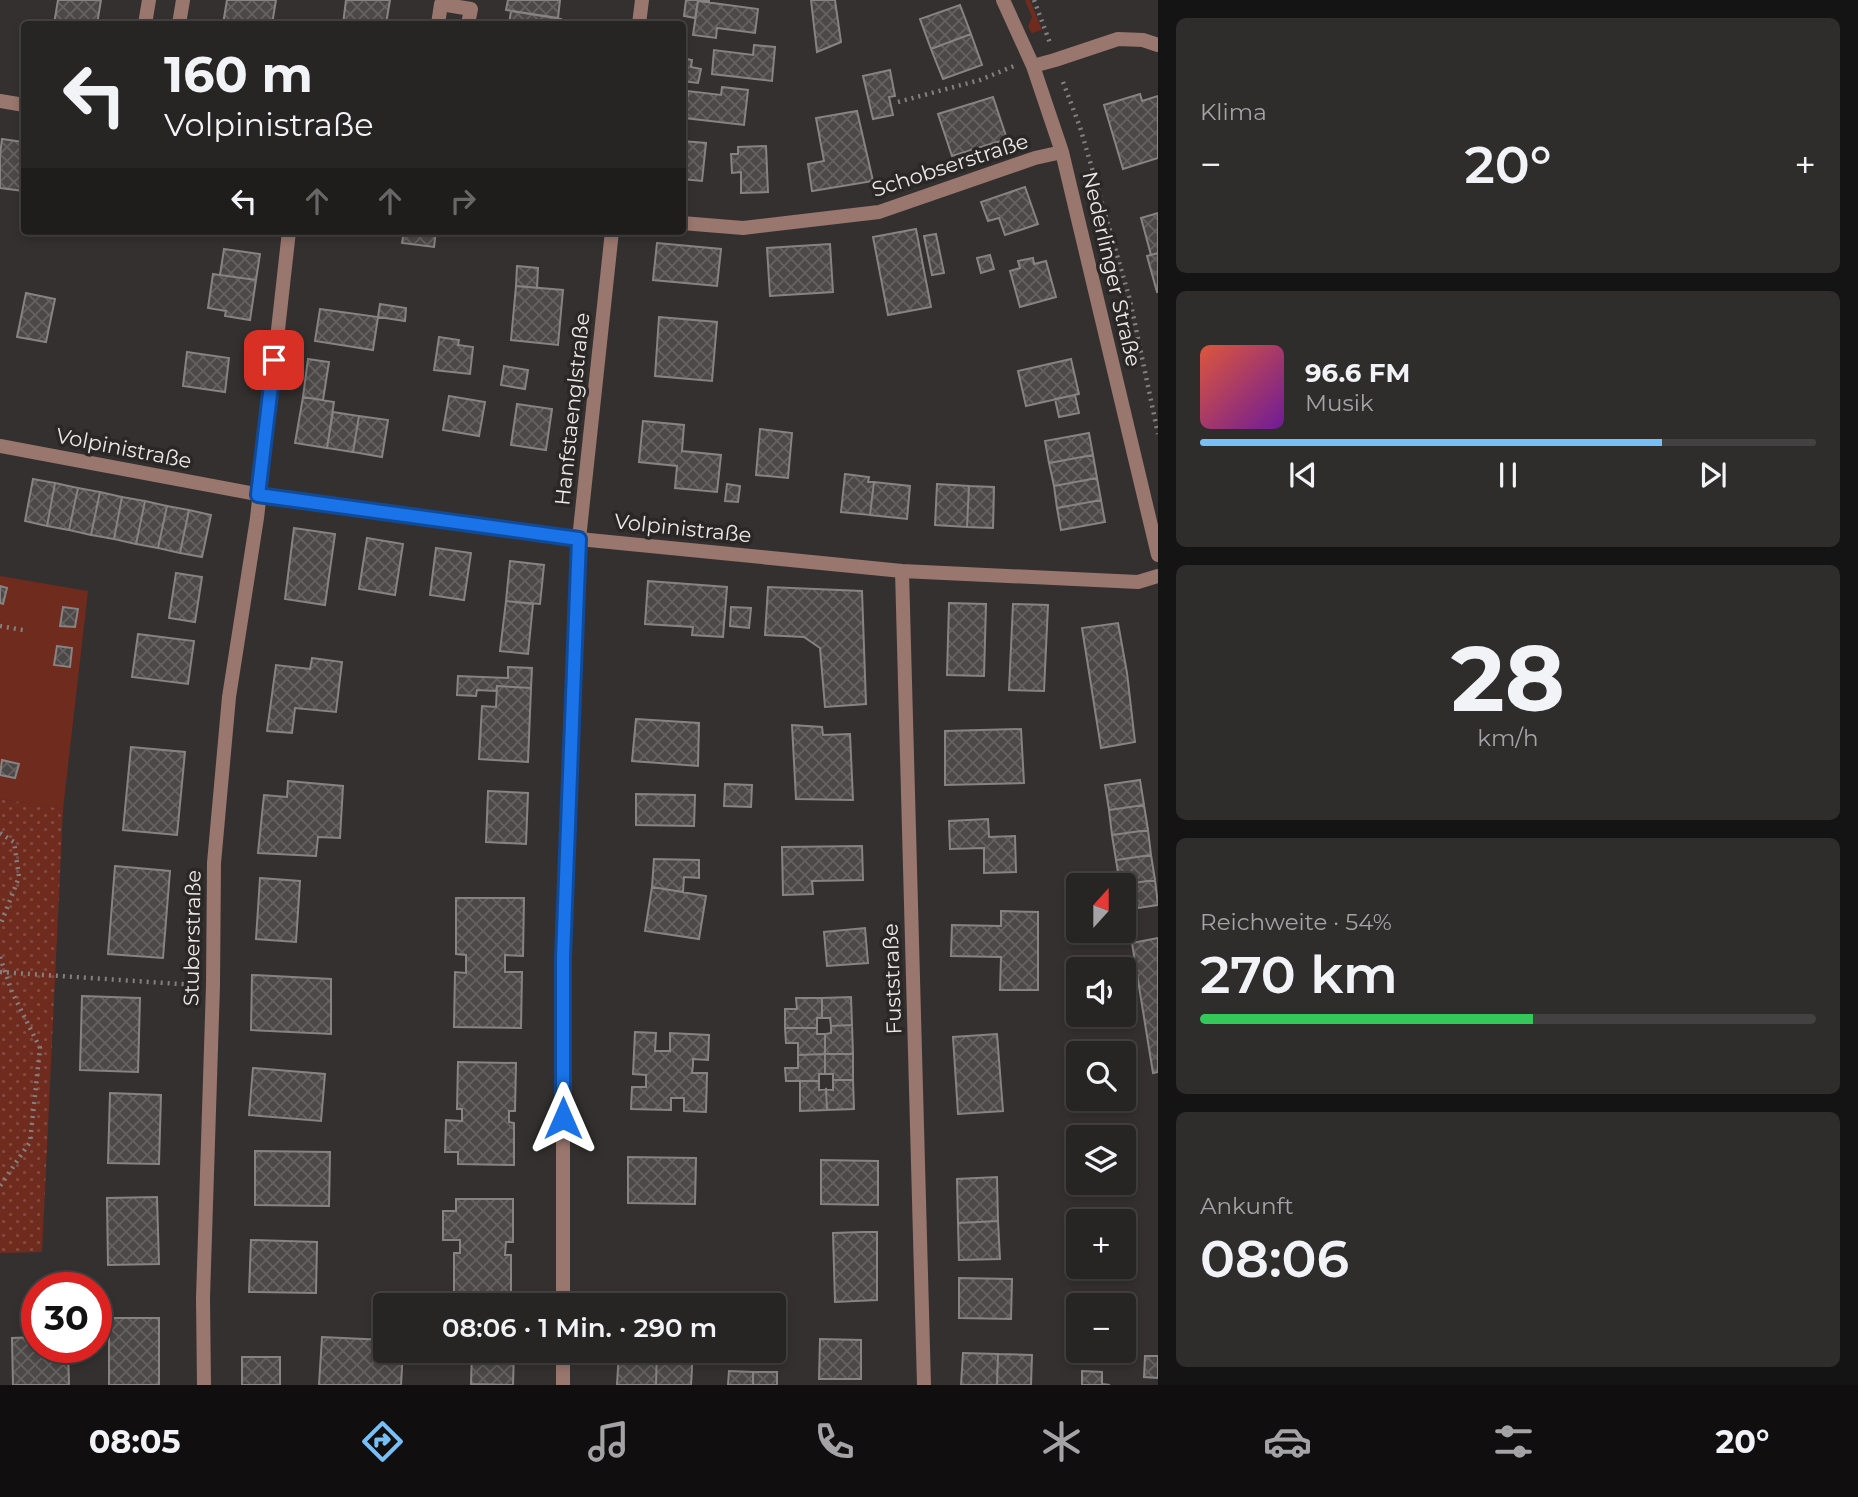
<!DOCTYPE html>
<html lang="de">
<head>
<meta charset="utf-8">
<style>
  body { margin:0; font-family:Montserrat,sans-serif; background:#2f2c2c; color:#f1f3f6; height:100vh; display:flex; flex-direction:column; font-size:26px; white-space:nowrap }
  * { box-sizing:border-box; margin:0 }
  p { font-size:23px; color:#a4a4a6 }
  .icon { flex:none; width:38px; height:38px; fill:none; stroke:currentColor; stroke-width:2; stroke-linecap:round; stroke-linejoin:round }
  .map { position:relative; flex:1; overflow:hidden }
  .sheet { display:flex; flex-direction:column; gap:18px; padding:18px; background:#151414; width:700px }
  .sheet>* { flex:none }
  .banner { position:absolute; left:21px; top:21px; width:665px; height:214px; border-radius:7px; box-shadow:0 4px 10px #0003,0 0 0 2px #434141; background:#272424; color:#f1f3f6; overflow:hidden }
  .needle { width:46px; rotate:21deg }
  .controls { position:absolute; left:1066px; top:873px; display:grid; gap:14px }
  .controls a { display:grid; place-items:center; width:70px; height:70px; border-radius:7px; background:#272424; box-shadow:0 4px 10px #0003,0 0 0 2px #434141; font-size:35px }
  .speed { position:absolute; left:21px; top:1272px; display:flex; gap:14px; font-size:35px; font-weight:700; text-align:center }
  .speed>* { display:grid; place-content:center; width:91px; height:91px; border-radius:50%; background:#272424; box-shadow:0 4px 10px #0003,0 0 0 2px #434141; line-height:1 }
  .speed .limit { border:10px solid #d22; background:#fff; color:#111 }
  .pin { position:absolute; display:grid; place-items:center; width:60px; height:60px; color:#fff; margin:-30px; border-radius:14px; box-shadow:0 4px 10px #0006 }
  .me { position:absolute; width:77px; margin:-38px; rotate:0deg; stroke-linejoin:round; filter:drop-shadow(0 0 5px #0008) }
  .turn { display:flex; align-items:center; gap:24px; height:147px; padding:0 28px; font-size:32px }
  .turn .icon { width:91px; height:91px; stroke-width:2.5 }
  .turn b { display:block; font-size:49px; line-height:60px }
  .lanes { display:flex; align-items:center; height:66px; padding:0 28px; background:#0003; justify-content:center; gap:35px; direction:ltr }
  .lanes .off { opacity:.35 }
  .big { font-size:52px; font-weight:600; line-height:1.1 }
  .sheet .card { flex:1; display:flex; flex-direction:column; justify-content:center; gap:10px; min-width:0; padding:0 24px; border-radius:10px; background:#2f2c2c }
  .sheet .dial { align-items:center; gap:0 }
  .dial b { font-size:91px; line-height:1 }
  .song { display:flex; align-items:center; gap:21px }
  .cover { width:84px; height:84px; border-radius:10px; background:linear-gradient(135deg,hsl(10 70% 55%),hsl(280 70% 35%)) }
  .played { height:7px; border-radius:4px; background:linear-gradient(90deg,#76c0f7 75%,#434141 75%) }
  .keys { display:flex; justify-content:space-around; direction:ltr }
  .heat { display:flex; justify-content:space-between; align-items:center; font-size:38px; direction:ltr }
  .charge { height:10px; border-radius:5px; background:linear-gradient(90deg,#34c759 54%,#434141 0) }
  .trip { position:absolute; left:373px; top:1293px; width:413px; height:70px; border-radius:7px; background:#272424; box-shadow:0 4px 10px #0003,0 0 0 2px #434141; font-weight:600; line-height:70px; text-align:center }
  .menu { display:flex; height:112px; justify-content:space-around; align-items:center; background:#100e0e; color:#a4a4a6 }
  .menu .icon { width:49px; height:49px }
  .menu .selected { color:#76c0f7 }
  .menu b { font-size:32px; color:#f1f3f6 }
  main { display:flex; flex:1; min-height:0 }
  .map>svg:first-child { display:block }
</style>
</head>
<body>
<main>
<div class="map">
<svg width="1158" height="1385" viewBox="0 0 1158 1385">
  <defs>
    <pattern id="park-dots" width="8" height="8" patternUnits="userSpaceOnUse" patternTransform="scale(1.75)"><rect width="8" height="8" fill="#702b1f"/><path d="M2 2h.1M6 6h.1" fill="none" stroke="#854a40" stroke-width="1.8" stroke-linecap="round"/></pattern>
    <pattern id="building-cross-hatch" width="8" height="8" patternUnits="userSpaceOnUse" patternTransform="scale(1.75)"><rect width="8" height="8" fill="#4c4847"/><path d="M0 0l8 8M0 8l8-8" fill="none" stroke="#666262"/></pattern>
  </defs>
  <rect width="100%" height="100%" fill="#343030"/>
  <!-- green -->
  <path fill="#702b1f" d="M1025,0H1030L1042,30L1032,33L1028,27L1032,17Z
    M0,576L88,591L63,809L0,799Z"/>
  <!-- park -->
  <path fill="url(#park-dots)" d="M0,799L63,809L42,1252L0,1253Z"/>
  <!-- building -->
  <path fill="url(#building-cross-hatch)" stroke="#878382" stroke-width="2" d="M58,0H101L97,24H54Z
    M227,0H276L272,24H223Z
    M346,0H390L386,24H343Z
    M508,0H560L558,18L506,10Z
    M686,0H709V2L698,1L695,18L684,16Z
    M811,0H835L841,42L817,52Z
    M698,1L758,9L755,33L717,28L716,38L693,35Z
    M960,5L971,34L931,49L920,19Z
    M511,11L561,19L560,24H509Z
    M971,34L982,65L943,79L931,49Z
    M754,45L775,47L772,81L712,74L714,50L753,55Z
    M682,58L692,60L691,67L701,69L698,83L682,81Z
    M890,70L895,96L889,97L893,115L873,119L863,76Z
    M722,87L748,90L744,125L685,118L688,91L721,95Z
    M1140,94L1142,101L1158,96V158L1123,169L1104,105Z
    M993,97L1007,139L952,156L938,114Z
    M857,111L873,181L812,191L808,164L824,161L816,118Z
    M2,139L24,142V191L0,188V155Z
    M682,141L706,143L702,181L682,179Z
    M766,146L768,192L741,193V172L732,173L731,154H738V147Z
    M1025,187L1038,224L1005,235L999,218L988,221L981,202Z
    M1158,213V253L1151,255L1141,218Z
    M916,229L931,307L888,315L873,237Z
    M404,231H436L434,247L402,243Z
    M936,234L944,273L932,275L924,236Z
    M657,243L721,249L717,286L653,280Z
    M830,244L833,292L770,296L767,248Z
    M224,249L260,254L256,280L220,275Z
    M1158,253V292H1157L1147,256Z
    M990,255L994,269L981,273L977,258Z
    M1033,258L1034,264L1046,261L1056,297L1020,307L1010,271L1020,268L1018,261Z
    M517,266L538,268L537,288L516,286Z
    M213,274L256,280L250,320L225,316L226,311L208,308Z
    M516,286L563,290L558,345L511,340Z
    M26,293L55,299L46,342L17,337Z
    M380,304L406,308L405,321L378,317Z
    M320,309L378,317L373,350L315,341Z
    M659,317L717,322L712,381L655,376Z
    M439,337L459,340L458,345L473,347L470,374L434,370Z
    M187,352L229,358L225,392L183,386Z
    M308,359L329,362L323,400L303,397Z
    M1071,359L1079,394L1026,406L1018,371Z
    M504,366L528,370L525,389L501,385Z
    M1075,395L1079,413L1059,417L1055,399Z
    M449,396L485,402L479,436L443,430Z
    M303,397L334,402L327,448L295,443Z
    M517,404L552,409L546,450L511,445Z
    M333,412L359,416L353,452L327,448Z
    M359,416L388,420L382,457L353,452Z
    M643,421L684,425L682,451L721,455L717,492L675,488L677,466L639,462Z
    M760,429L792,433L788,478L756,475Z
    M1089,433L1093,455L1049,463L1045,441Z
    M1093,455L1097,478L1054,486L1049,463Z
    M845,474L869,477L868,482H874L870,515L841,512Z
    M1097,478L1101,500L1057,508L1054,486Z
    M33,479L55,483L47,526L25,521Z
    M874,482L910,486L907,519L870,515Z
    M55,483L78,488L69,530L47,526Z
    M727,484L740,486L738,502L725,501Z
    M937,484L969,486L967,527L935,525Z
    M969,486L994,487L993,528L967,527Z
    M78,488L100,492L91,535L69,530Z
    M100,492L122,497L114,539L91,535Z
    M122,497L145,501L136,544L114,539Z
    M1101,500L1105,522L1061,530L1057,508Z
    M145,501L167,506L158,548L136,544Z
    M167,506L189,510L180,553L158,548Z
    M189,510L211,515L202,557L180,553Z
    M294,528L335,534L325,605L285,599Z
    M367,538L403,544L395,595L359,589Z
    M436,548L471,553L464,600L430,595Z
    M510,561L544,565L540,604L506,601Z
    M176,573L202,577L195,622L169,618Z
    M648,581L727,587L723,637L692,635L693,627L645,624Z
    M0,586L7,588L3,604L0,603Z
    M768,587L862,591L866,704L825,707L820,648L804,637L765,635Z
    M506,601L533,604L528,654L500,651Z
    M949,603L986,604L984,676L947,675Z
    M1013,604L1048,605L1044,691L1009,690Z
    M63,607L78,609L75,627L60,626Z
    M731,607L751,608L749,628L730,626Z
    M1118,623L1127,673L1135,742L1101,748L1082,628Z
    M138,634L194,641L188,684L132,677Z
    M57,646L72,648L70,667L54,665Z
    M312,658L342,662L336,712L295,708L292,733L267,731L276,665L310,669Z
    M508,667L532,668L531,688L497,686L496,691L477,690L476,696L457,695L458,676L508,678Z
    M497,686L531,688L528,762L479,759L482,706L496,707Z
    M636,719L699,723L698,766L632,761Z
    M792,725L822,727L823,735L850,734L853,800L796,799Z
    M1021,729L1024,783L945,785V731Z
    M131,747L185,752L177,835L123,830Z
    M2,760L19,764L15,778L0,775Z
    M1140,780L1144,805L1109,810L1105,785Z
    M288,781L343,786L340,838L318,837L316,856L258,853L264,795L287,797Z
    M725,784L752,785L751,807L724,806Z
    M488,791L528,793L526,844L486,842Z
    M636,794L695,795L694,826L636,825Z
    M1144,805L1148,830L1112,835L1109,810Z
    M988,819L989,837L1015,836L1016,872L984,873V848L950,849L949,821Z
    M1148,830L1151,855L1116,860L1112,835Z
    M862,846L863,880L812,881L813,894L783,895L782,847Z
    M1151,855L1155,880L1120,885L1116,860Z
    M654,859L699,860V878L684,877L683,892L652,887Z
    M115,866L170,871L163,958L108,954Z
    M260,878L300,881L296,942L256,939Z
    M1155,880L1158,905L1124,910V886L1120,885Z
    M652,887L706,896L699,939L645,931Z
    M456,898H524L523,956L505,955V972H522L521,1028L454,1027L455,972L466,973V955L456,954Z
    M1001,911L1038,912V990H1000L1001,957L951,956L952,925L1001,926Z
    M865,928L868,963L827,966L824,932Z
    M1158,938V1072L1153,1073L1132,943Z
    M252,975L331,979V1034L251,1030Z
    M82,996L140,998L138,1072L80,1070Z
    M851,997L852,1025L831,1026L830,1018H822V998Z
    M796,998H822V1018H817V1028H785V1009H797Z
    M852,1025L853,1054H825V1034L831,1033V1026Z
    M785,1028H817V1034H825V1054L798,1055V1043H786Z
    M635,1032L656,1033L655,1051H670V1033L709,1035L708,1060L693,1059V1065L692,1073H707L706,1112L684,1111V1098H671V1110L631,1109L632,1087H646V1075L633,1074Z
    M997,1034L1003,1111L958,1114L953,1037Z
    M825,1054V1074H819V1081H786L785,1068H798V1055Z
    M825,1054H853V1080H833V1074H825Z
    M458,1062L516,1063L515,1111H509V1122L514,1123V1165L458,1164V1152H445L446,1120L462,1121V1109H457Z
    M253,1068L325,1074L321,1121L249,1115Z
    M833,1080H853L854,1109L827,1110L826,1089L833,1090Z
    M800,1081H819V1090L826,1089L827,1110L800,1111Z
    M110,1093L161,1095L159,1164L108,1163Z
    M255,1151L330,1152L329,1206L255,1205Z
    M628,1157L696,1158L695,1204L628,1203Z
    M821,1160L878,1161V1205L821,1204Z
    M997,1177L998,1221L958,1223L957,1179Z
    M157,1197L159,1264L108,1265L107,1198Z
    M456,1199H513V1242H506L505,1255H511V1297H454V1253H460V1240H443V1211H456Z
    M998,1221L1000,1259L959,1260L958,1223Z
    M863,1232H877V1300L835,1302L833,1233Z
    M251,1240L317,1242L316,1293L249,1292Z
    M959,1278L1012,1279L1011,1319L959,1318Z
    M109,1318H159V1385H109Z
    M37,1337V1348H68L69,1385H13L12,1338Z
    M322,1337L385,1340V1351H403L401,1385H319Z
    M820,1339L861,1340V1379H819Z
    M472,1351H514L513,1385L471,1384Z
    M619,1351H657L656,1385H617Z
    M657,1351H693L691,1385H656Z
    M963,1353L998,1354L997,1385H961Z
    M998,1354L1032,1355L1031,1385H997Z
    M1145,1356H1158V1378L1144,1377Z
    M242,1357H280V1385H242Z
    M729,1371L753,1372V1385H728Z
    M1082,1371L1102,1372V1384L1110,1385H1082Z
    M753,1372H777V1385H753Z"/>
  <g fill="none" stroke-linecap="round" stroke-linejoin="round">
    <!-- path -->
    <path stroke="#838080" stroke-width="4.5" stroke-dasharray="2 5" stroke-linecap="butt" d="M1034,0L1050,43
      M1063,82L1080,127L1130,300L1158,434
      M898,102L980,80L1014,66
      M0,626L23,630
      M0,833L14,842L19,877L0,926
      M0,957L12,992L40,1048L30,1142L0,1186
      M0,972L195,985"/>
    <!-- street -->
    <path stroke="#99766e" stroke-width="14" d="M1003,0L1033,66L1062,152L1158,555
      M145,24L149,0
      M179,24L183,0
      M438,24L441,4L471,9L468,24
      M639,24L642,0
      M1033,66L1055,60L1118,39L1143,40L1158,45
      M0,101L24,105
      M682,223L743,228L879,212L1035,158L1062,152
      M0,446L272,497L579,539L902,571L1138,582L1158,576
      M902,571L924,1385
      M563,1306V957L579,539L612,231
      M204,1385L203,1298L213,985L214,863L229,697L257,518L289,231
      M563,1385V1351"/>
  </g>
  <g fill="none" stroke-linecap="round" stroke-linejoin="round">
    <!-- route casing -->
    <g stroke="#114b97" stroke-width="18">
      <path id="route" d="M274,360L258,495L579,539L563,957V1118"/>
    </g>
    <!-- route -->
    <use href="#route" stroke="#1a73e8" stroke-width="12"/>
  </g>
  <g text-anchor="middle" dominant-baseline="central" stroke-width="7" stroke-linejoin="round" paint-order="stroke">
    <!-- street labels -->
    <g font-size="21" fill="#ebe8e8" stroke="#2a2726">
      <text transform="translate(950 165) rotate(-18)">Schobserstraße</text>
      <text transform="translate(1112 269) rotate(77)">Nederlinger Straße</text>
      <text transform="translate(572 409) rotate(-84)">Hanfstaenglstraße</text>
      <text transform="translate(124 448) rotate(11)">Volpinistraße</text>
      <text transform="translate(683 528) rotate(6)">Volpinistraße</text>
      <text transform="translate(192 938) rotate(-89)">Stuberstraße</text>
      <text transform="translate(892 979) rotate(-92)">Fuststraße</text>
    </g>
  </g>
</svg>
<div class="controls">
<a><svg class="needle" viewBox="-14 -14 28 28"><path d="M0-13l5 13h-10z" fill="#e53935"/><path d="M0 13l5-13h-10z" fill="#a4a4a6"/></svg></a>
<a><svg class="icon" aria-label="sound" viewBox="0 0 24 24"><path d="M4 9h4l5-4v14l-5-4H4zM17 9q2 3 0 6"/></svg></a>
<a><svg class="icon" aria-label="search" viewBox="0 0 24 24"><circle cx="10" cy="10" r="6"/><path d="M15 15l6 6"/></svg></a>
<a><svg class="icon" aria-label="layers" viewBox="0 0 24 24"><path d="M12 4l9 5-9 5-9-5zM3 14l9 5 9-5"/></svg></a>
<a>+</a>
<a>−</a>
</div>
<div class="speed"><div class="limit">30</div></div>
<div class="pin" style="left:274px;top:360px;background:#d93025"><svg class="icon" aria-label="arrive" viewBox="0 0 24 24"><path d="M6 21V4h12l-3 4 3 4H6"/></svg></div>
<svg class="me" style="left:563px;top:1118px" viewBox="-20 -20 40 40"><path d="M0-17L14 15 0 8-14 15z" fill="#1a73e8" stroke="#fff" stroke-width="4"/></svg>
<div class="trip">08:06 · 1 Min. · 290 m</div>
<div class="banner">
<div class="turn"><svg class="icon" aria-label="left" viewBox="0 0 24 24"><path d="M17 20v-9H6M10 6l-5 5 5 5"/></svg><div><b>160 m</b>Volpinistraße</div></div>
<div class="lanes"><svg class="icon" aria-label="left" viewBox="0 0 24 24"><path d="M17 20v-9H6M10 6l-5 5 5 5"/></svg><svg class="icon off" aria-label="ahead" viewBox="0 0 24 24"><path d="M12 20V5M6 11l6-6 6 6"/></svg><svg class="icon off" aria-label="ahead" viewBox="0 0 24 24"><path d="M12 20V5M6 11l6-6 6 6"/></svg><svg class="icon off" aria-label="right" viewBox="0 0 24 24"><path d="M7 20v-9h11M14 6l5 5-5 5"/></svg></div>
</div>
</div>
<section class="sheet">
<div class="card"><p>Klima</p>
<div class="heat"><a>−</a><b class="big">20°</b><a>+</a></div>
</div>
<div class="card">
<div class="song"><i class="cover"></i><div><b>96.6 FM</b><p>Musik</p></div></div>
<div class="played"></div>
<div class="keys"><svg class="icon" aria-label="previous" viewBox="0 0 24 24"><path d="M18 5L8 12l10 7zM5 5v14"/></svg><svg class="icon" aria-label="pause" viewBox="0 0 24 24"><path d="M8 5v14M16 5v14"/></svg><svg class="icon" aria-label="next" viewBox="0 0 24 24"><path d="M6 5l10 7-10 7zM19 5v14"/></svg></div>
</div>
<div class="card dial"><b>28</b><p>km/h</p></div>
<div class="card"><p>Reichweite · 54%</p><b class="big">270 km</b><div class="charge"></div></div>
<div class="card"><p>Ankunft</p><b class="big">08:06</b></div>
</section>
</main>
<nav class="menu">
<b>08:05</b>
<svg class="icon selected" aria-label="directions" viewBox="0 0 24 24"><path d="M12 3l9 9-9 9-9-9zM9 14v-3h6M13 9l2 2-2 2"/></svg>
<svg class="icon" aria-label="music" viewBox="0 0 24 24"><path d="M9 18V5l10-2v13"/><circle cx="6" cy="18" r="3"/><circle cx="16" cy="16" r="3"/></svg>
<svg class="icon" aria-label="phone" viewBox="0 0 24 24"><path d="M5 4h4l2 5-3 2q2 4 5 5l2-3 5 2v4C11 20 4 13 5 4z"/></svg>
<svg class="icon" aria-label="climate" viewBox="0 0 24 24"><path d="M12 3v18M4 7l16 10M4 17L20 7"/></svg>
<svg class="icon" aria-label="car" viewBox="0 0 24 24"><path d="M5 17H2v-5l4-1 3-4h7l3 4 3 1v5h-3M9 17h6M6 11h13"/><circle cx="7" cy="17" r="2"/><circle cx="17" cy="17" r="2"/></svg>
<svg class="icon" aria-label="filters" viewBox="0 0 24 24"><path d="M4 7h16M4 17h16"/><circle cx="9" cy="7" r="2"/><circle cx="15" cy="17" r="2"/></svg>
<b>20°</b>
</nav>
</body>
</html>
